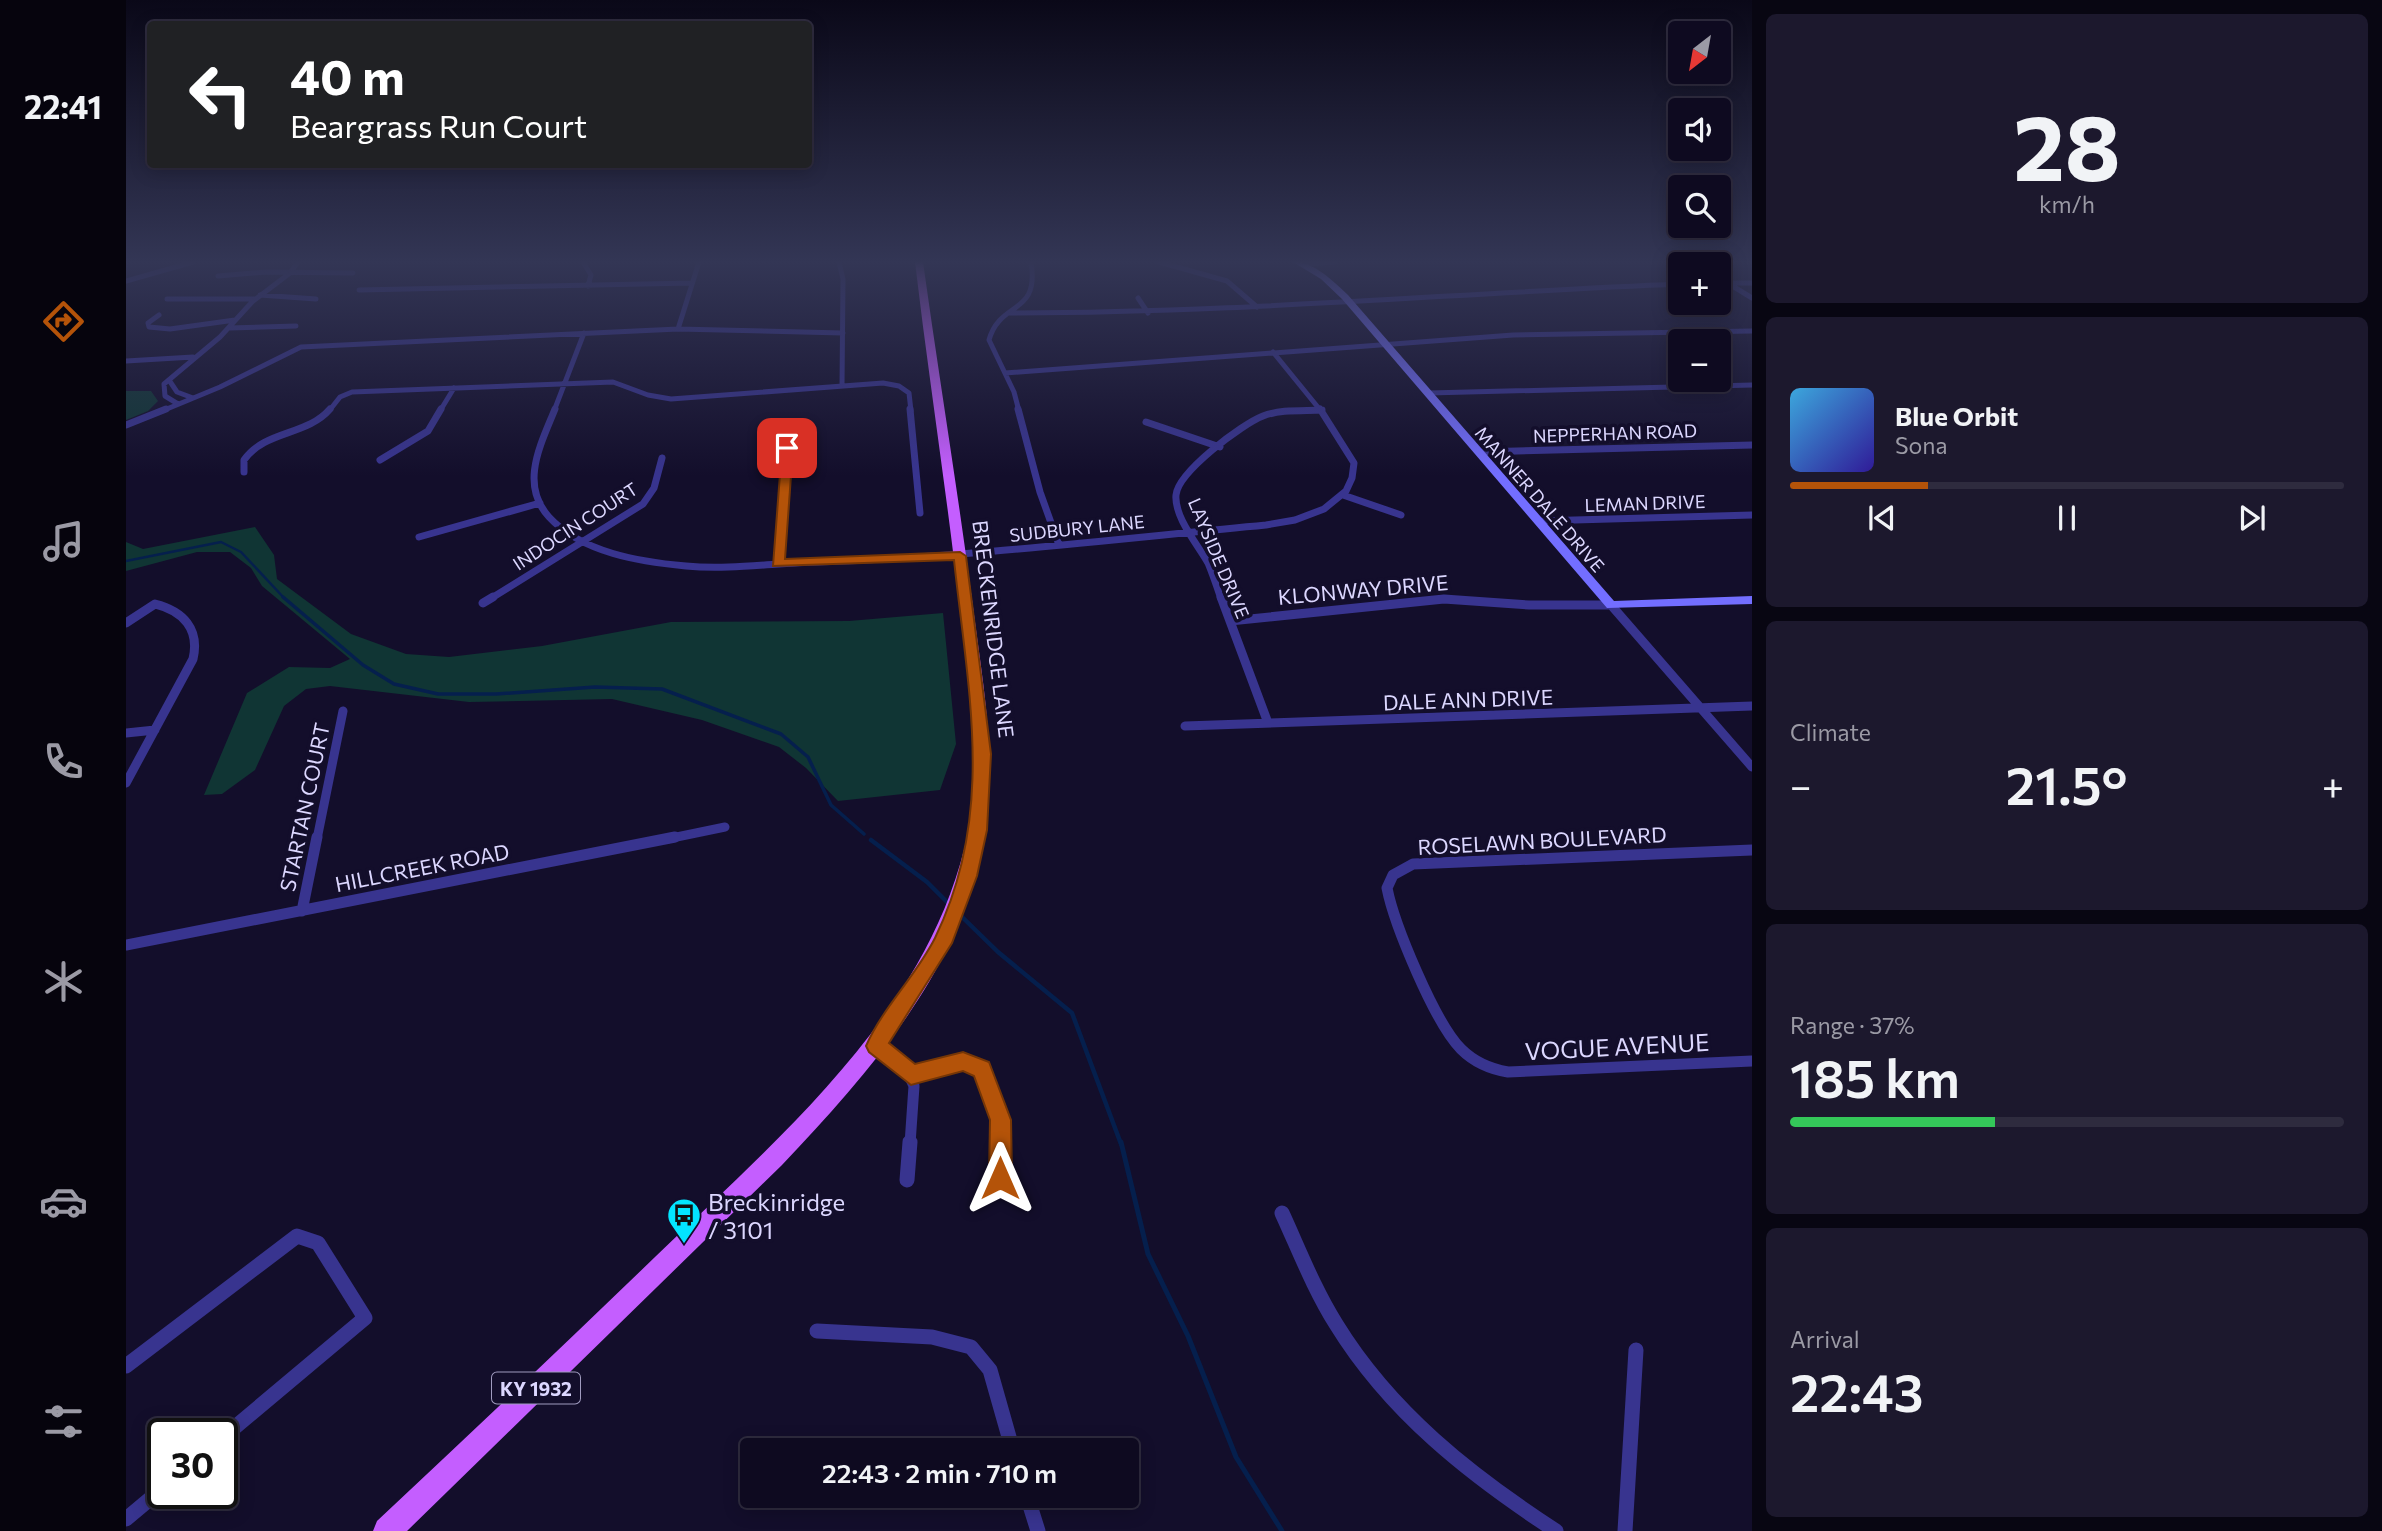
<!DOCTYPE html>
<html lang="en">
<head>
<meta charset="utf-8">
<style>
  body { margin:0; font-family:Commissioner,sans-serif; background:#1c182d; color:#f1f3f6; height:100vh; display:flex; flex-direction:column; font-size:26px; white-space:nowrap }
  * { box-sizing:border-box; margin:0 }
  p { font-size:23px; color:#9b9aa5 }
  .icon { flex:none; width:38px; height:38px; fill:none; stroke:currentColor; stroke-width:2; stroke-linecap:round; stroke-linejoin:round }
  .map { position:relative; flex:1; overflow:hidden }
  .sheet { display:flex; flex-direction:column; gap:14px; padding:14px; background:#080612; width:630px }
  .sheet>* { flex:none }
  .guide { position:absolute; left:21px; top:21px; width:665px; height:147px; border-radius:7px; box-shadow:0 4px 18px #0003,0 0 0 2px #2e2b3e; background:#202124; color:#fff; overflow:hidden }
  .needle { width:46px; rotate:211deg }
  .tools { position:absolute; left:1542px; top:21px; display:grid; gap:14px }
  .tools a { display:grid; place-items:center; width:63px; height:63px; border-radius:7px; background:#0e0a20; box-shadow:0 4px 18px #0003,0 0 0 2px #2e2b3e; font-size:35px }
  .speed { position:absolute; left:21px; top:1418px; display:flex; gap:14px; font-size:35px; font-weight:700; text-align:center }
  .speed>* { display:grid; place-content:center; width:91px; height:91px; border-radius:50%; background:#0e0a20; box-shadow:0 4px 18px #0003,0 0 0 2px #2e2b3e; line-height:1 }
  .speed .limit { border:4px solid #111; border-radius:10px; background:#fff; color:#111 }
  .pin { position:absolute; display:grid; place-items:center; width:60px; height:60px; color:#fff; margin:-30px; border-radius:14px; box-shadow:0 4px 10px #0006 }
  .me { position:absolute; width:77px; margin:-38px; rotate:0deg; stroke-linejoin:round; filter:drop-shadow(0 0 5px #0008) }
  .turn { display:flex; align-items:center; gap:24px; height:147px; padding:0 28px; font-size:32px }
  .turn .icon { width:91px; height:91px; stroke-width:2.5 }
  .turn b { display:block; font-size:49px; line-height:60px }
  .big { font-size:52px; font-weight:600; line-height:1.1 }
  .sheet .card { flex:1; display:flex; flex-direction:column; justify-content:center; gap:10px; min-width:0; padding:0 24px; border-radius:10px; background:#1c182d }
  .sheet .dial { align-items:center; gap:0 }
  .dial b { font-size:91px; line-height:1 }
  .song { display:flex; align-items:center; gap:21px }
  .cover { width:84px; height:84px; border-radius:10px; background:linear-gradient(135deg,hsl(200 70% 55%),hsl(250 70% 35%)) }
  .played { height:7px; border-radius:4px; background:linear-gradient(90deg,#b45309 25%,#2e2b3e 25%) }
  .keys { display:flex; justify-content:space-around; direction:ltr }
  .heat { display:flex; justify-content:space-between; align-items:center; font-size:38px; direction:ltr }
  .charge { height:10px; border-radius:5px; background:linear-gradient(90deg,#34c759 37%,#2e2b3e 0) }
  .trip { position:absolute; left:614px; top:1438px; width:399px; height:70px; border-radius:7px; background:#0e0a20; box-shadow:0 4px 18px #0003,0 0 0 2px #2e2b3e; font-weight:600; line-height:70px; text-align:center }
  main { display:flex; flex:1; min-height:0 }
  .dock { display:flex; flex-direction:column; width:126px; justify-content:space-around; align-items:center; background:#06040d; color:#9b9aa5 }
  .dock .icon { width:49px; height:49px }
  .dock .selected { color:#b45309 }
  .dock b { font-size:32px; color:#f1f3f6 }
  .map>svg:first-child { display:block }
</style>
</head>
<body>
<main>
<nav class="dock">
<b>22:41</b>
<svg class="icon selected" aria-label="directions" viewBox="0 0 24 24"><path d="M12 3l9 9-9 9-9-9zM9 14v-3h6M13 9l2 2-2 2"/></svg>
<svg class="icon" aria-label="music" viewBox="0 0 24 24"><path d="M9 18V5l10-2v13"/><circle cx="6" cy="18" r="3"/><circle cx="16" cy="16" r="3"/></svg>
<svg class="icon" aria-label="phone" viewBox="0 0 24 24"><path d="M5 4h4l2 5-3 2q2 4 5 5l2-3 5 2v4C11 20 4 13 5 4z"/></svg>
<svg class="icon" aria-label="climate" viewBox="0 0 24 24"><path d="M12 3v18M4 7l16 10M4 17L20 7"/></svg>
<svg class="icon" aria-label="car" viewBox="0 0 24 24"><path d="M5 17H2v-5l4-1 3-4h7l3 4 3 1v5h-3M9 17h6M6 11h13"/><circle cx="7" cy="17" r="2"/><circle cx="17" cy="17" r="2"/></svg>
<svg class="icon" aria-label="filters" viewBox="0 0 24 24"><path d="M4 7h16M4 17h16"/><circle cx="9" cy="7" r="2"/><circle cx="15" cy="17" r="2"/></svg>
</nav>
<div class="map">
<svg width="1626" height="1531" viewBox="0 0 1626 1531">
  <rect width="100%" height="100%" fill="#130e2b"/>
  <!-- green -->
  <path fill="#103534" d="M0,391H25L32,401L22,411L0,420Z
    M129,527L148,555L151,579L225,634L280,654L323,657L416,646L545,622L723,621L817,613L830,744L814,790L712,801L680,768L653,747L576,720L486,699L343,702L204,686L180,689L158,706L129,770L96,794L78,795L121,693L163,667L204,668L224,659L136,586L125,568L104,552H71L0,571V542L17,549Z"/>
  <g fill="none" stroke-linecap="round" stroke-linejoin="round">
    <!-- stream-far3 -->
    <path stroke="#051f4d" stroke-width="2.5" d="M0,561L95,542L115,552L159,599"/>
    <!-- stream-far2 -->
    <path stroke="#051f4d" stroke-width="3.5" d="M157,597L237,665L268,684L312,694H370L469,687L536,689L655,734L682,757L705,805L738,834"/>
    <!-- stream-far1 -->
    <path stroke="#051f4d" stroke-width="4.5" d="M745,840L801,882L823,904
      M833,914L872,952L946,1013L995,1144"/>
    <!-- stream -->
    <path stroke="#051f4d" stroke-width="5" d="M995,1142L1022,1254L1062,1336L1110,1457L1156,1531"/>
    <!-- street-far4 -->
    <path stroke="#38348f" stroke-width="5" d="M457,262L465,275L462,286
      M713,262L717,279L716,386
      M1033,262L1101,281L1131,307
      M1569,262L1573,264
      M1176,264L1209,262
      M92,276L140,272L227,273
      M1592,277L1626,298
      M0,281L67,262
      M1602,283H1626
      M233,290L566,283
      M134,295L190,299
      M1012,298L1022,313
      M41,299H129
      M884,313C1108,313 1331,293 1554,284
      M33,315L22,323L23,327L44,329L109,320
      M103,328L170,326
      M552,329L573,262
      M1147,352L1195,411
      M0,361L67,357
      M879,373L1387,335L1626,331
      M43,380L51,392L67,398
      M1303,393L1626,385
      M52,404L39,396L38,384L94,337L126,302L164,273L172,262
      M36,411L94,387L175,347L552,329L717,333
      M203,411L214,397L226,392L487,382L522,395L545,399L757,383L773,386L783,393L785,411
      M314,411L328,388
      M428,411L458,333
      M893,411L888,392L863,340C874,300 914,316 905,262
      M1179,411L1196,410"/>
    <!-- street-far3 -->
    <path stroke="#38348f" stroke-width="7" d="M429,409C415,444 393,484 423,517C456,553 515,562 560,566C603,570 649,563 692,562C842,557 991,539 1140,525L1169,520L1198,509L1220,491L1226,478L1228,463L1194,409
      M784,409L794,513
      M892,409L914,492L933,545
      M1020,422L1094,447
      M0,425L40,409
      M1353,452L1626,445
      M254,460L302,431L315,409
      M118,472V460C139,430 181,436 204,409
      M1217,495L1275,515
      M1413,521L1626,515
      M293,537L414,503
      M652,563L661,448
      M364,599L517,504L528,488L536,458
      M1095,599C1091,587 1087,575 1082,563C1072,545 1048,517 1050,495C1052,472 1116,424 1137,416C1155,409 1177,411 1196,410"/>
    <!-- street-far2 -->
    <path stroke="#38348f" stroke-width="9" d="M1095,597L1142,723
      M357,603L367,597
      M1104,621L1318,599L1403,605H1485L1626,767
      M0,623L29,604C57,611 74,629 67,659L0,783
      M1059,726L1626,706
      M0,733L29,730
      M191,839L217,711
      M541,839L599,827"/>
    <!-- street-far1 -->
    <path stroke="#38348f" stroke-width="11" d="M1626,850L1287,864L1267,875L1261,888C1268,924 1309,1023 1335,1049C1348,1062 1364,1069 1382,1072L1626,1061
      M176,911L191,837
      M0,945L549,837
      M750,1046L779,1066L788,1086L784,1144
      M785,1075L837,1062L856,1069L875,1120V1144"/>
    <!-- street -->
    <path stroke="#38348f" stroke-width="15" d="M874,1178L875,1142
      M781,1180L784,1142
      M1156,1213C1173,1250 1188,1289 1210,1324C1264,1412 1344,1475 1430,1531
      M691,1331L806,1337L845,1347L864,1370L887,1451
      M0,1366L171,1236L192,1243L239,1318L96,1438
      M901,1496L912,1531
      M0,1519L37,1488
      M1499,1531L1510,1350"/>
    <!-- secondary -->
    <path fill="#736eff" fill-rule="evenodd" d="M1167,262C1189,262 1207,281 1222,295L1488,601L1626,596V604L1481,608L1216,299L1195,279Z"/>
    <!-- primary -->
    <path fill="#c45eff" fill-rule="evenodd" d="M789,262H797C813,377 832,492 847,607C858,693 874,772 854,858C826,980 739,1077 656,1165L281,1531H247L251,1521C344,1434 437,1346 529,1257C666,1125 832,988 849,784C854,730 841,674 835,620C822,500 803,381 789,262Z"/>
  </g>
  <!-- sky -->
  <linearGradient id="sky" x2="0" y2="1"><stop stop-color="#0a0818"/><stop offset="0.55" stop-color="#333655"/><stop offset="1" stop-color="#333655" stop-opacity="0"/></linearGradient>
  <rect width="1626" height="476" fill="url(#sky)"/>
  <!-- route -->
  <path fill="#b45309" stroke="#753606" stroke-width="2" d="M661,444L667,448L659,559L834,552L840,556L865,754L861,830L851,876L826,943L763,1043L789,1064L837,1052L863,1062L885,1120L886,1178L882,1186L874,1190L867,1186L863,1178L864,1120L848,1076L837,1071L785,1085L743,1052L740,1046C757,1007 790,976 809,938C870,813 842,691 828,560L647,566L656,448Z"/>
  <!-- icons -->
  <defs>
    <g id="bus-pin" transform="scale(1.75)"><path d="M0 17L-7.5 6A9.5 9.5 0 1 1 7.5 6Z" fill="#03e5ff" stroke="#130e2b"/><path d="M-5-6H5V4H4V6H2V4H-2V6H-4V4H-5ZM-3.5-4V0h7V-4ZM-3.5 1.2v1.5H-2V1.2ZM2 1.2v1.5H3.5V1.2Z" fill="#111"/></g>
  </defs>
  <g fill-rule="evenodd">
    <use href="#bus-pin" x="558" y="1215"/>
  </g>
  <g text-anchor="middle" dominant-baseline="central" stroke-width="7" stroke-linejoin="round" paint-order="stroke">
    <!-- far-street labels -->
    <g font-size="18" fill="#dcd7ff" stroke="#130e2b">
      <text transform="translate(1489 433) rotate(-2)">NEPPERHAN ROAD</text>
      <text transform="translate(1414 499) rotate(49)">MANNER DALE DRIVE</text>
      <text transform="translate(1519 503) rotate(-2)">LEMAN DRIVE</text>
      <text transform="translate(449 526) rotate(-33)">INDOCIN COURT</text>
      <text transform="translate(951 528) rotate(-6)">SUDBURY LANE</text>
      <text transform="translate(1093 558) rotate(67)">LAYSIDE DRIVE</text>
    </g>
    <!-- shield labels -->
    <rect fill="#130e2b" stroke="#a09bbf" stroke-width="2" x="366" y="1372.5" width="88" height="31" rx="5"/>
    <g font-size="19" font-weight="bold" fill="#dcd7ff">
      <text x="410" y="1388">KY 1932</text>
    </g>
    <!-- street labels -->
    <g font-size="21" fill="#dcd7ff" stroke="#130e2b">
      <text transform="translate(1237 589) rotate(-5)">KLONWAY DRIVE</text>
      <text transform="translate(868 629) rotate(83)">BRECKENRIDGE LANE</text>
      <text transform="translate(1342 699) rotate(-2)">DALE ANN DRIVE</text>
      <text transform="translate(178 807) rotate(-78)">STARTAN COURT</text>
      <text transform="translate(1416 840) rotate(-3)">ROSELAWN BOULEVARD</text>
      <text transform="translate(296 867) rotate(-11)">HILLCREEK ROAD</text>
    </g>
    <!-- near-street labels -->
    <g font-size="24" fill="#dcd7ff" stroke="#130e2b">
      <text transform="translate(1491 1046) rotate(-3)">VOGUE AVENUE</text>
    </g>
    <!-- near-poi labels -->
    <g font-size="24" fill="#dcd7ff" stroke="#130e2b" text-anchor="start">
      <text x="582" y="1201">Breckinridge<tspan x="582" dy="28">/ 3101</tspan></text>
    </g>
  </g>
</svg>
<div class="tools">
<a><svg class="needle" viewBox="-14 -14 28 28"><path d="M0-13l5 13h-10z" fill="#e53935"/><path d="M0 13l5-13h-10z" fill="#9b9aa5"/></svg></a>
<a><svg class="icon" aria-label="sound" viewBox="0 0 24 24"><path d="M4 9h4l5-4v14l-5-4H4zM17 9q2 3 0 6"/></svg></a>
<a><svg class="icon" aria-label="search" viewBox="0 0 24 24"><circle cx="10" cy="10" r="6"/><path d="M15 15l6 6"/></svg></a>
<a>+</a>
<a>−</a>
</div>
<div class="speed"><div class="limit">30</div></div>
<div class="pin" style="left:661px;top:448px;background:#d93025"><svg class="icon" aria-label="arrive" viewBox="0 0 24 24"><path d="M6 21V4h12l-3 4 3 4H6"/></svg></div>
<svg class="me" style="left:874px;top:1178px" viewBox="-20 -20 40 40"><path d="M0-17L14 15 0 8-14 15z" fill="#b45309" stroke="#fff" stroke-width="4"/></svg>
<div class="trip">22:43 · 2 min · 710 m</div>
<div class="guide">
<div class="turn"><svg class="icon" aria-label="left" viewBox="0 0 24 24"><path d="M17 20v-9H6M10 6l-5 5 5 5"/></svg><div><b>40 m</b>Beargrass Run Court</div></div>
</div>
</div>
<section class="sheet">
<div class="card dial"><b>28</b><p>km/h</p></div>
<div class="card">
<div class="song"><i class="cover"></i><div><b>Blue Orbit</b><p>Sona</p></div></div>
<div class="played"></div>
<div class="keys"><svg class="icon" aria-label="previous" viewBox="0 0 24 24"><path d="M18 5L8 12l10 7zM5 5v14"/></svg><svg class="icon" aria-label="pause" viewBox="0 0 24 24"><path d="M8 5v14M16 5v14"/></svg><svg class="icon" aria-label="next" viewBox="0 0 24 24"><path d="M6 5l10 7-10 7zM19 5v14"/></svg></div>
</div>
<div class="card"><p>Climate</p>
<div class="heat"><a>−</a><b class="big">21.5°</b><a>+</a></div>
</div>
<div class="card"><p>Range · 37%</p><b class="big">185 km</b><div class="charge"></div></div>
<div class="card"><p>Arrival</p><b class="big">22:43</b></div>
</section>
</main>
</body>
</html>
